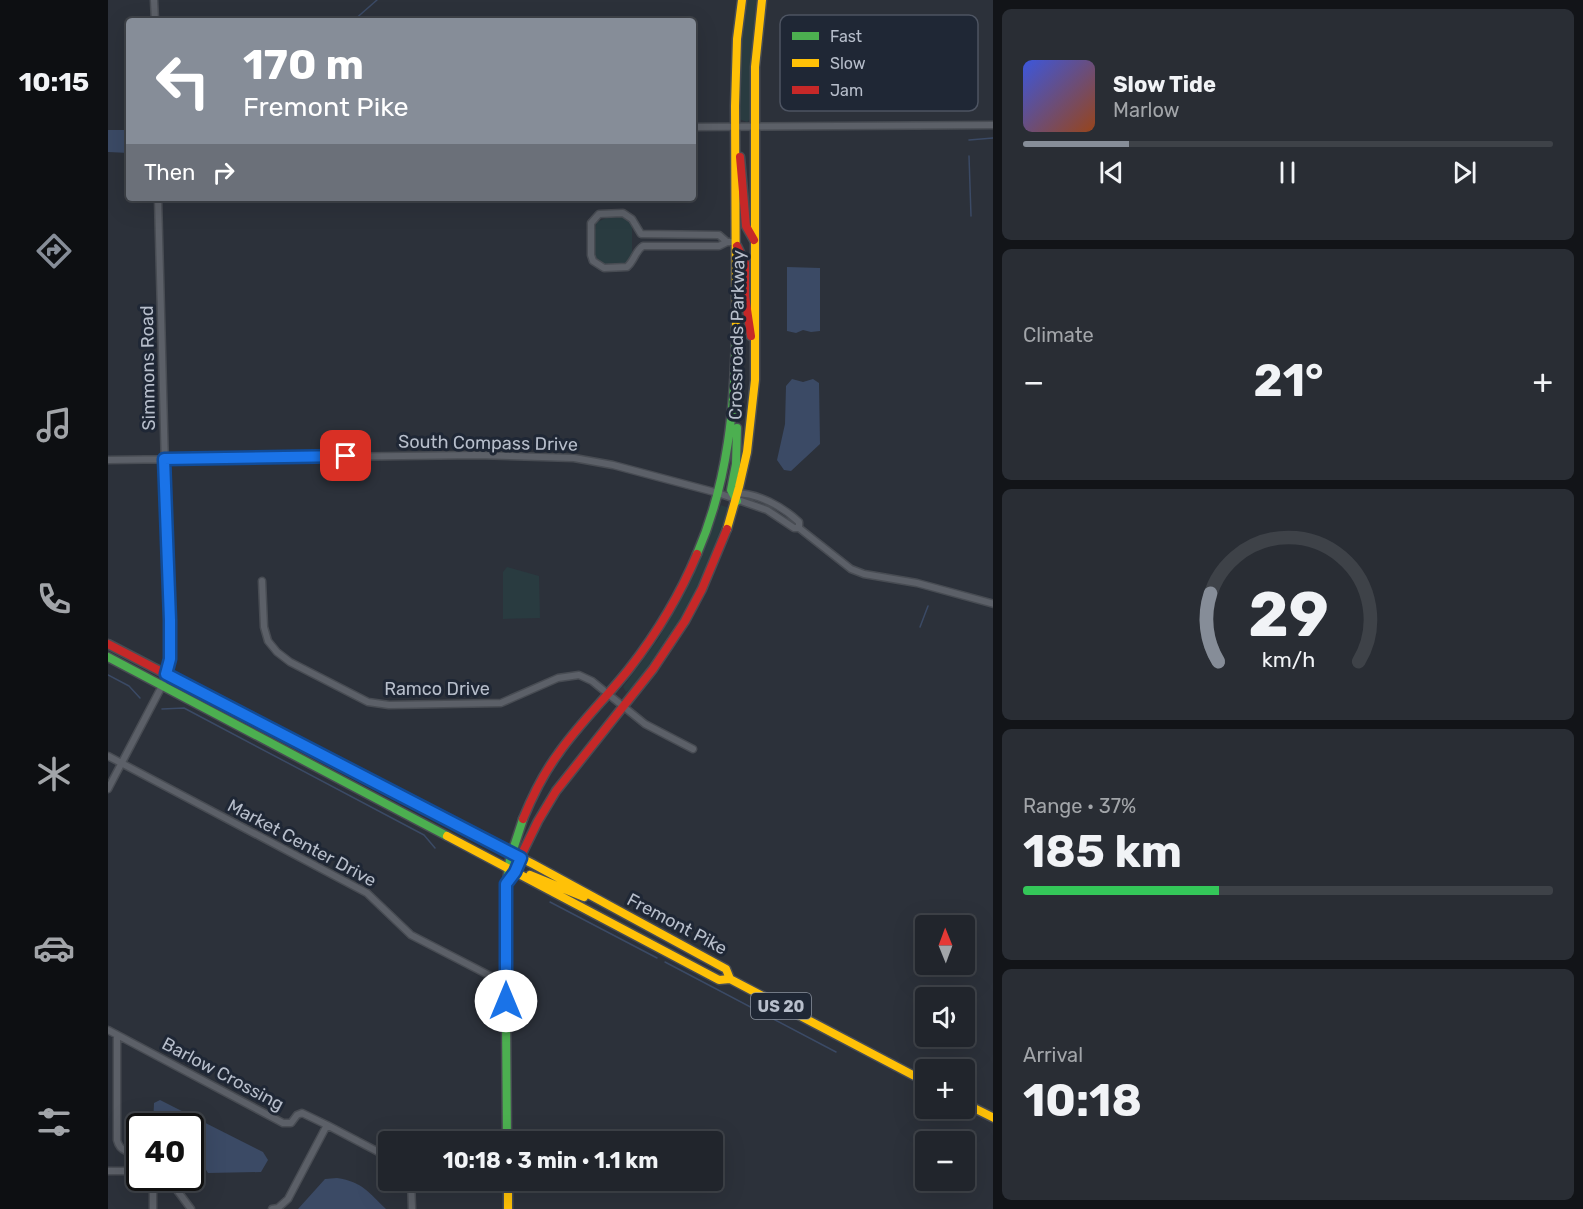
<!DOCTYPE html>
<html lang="en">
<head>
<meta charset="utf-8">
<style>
  body { margin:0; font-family:Rubik,sans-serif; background:#292d34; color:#f1f3f6; height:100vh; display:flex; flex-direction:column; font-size:22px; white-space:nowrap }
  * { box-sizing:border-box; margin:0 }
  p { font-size:20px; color:#a2a5a9 }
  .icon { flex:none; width:33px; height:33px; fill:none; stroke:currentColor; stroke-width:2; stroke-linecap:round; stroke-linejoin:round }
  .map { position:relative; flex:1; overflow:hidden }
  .side { display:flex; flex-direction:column; gap:9px; padding:9px; background:#121418; width:590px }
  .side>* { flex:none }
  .guide { position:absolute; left:18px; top:18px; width:570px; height:183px; border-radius:6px; box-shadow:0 6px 24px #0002,0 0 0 2px #3e4248; background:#868d98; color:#fff; overflow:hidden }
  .needle { width:39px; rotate:359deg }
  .buttons { position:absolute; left:807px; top:915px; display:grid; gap:12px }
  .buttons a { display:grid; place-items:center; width:60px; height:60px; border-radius:6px; background:#21252c; box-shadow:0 6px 24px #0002,0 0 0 2px #3e4248; font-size:30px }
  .speed { position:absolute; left:18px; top:1113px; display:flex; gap:12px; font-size:30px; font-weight:700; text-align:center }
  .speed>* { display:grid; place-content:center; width:78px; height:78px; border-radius:50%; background:#21252c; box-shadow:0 6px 24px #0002,0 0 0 2px #3e4248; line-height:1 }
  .speed .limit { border:3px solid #111; border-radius:9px; background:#fff; color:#111 }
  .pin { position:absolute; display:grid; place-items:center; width:51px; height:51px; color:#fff; margin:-26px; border-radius:12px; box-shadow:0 3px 9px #0006 }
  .me { position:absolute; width:66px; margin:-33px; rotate:0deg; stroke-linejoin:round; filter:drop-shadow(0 0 4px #0008) }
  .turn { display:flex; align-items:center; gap:21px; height:126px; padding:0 18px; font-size:27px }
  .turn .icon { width:78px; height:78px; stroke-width:2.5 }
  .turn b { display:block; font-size:42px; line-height:51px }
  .then { display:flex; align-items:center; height:57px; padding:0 18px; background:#0003; gap:12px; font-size:22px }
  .big { font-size:45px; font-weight:700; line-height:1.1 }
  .side .widget { flex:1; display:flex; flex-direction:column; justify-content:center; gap:9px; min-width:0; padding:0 21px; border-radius:9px; background:#292d34 }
  .side .dial { align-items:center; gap:0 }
  .dial svg { height:156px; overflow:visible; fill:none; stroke:#3e4248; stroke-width:7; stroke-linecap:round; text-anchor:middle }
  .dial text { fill:#f1f3f6; stroke:none }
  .song { display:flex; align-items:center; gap:18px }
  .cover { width:72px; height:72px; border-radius:9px; background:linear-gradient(135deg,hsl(230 70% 55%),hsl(20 70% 35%)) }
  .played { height:6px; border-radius:3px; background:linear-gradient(90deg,#868d98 20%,#3e4248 20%) }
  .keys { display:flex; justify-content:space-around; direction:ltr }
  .heat { display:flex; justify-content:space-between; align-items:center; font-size:33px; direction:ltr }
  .charge { height:9px; border-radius:4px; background:linear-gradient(90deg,#34c759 37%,#3e4248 0) }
  .trip { position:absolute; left:270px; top:1131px; width:345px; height:60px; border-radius:6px; background:#21252c; box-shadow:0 6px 24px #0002,0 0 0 2px #3e4248; font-weight:700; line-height:60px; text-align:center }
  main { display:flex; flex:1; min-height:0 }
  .tab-bar { display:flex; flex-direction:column; width:108px; justify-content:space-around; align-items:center; background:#0d0f12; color:#a2a5a9 }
  .tab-bar .icon { width:42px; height:42px }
  .tab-bar .active { color:#868d98 }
  .tab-bar b { font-size:27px; color:#f1f3f6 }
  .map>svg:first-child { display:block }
</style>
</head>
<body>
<main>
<nav class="tab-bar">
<b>10:15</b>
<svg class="icon active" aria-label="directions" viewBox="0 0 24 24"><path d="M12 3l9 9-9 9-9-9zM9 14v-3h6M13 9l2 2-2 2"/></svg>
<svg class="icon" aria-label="music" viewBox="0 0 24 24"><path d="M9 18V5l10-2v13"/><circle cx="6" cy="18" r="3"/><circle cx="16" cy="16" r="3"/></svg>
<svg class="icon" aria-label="phone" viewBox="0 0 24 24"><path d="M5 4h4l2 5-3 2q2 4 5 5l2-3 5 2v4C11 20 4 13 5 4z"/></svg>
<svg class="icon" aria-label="climate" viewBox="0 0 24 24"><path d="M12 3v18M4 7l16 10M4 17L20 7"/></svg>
<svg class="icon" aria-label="car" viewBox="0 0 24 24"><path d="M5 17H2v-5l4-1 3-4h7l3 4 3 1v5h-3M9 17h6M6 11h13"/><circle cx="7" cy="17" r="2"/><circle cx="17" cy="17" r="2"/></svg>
<svg class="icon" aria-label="filters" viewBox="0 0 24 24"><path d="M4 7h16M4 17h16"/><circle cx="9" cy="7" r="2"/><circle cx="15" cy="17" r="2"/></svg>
</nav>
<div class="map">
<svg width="886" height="1209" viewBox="0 0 886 1209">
  <rect width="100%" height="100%" fill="#2c313a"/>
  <!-- green -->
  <path fill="#293b40" d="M639,0H650L643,54L642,119L639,122L631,119L632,54Z
    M515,217L522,220L524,225V257L516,265C510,265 501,266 495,265C482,261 486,231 489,222L498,218Z
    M613,505L621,508L600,562L596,578L569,629L545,663L527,686L518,692L515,687L551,638L588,566Z
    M399,567L431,576L432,618L395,619V572Z"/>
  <!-- water -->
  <path fill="#3b4a65" d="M0,130H21V153L0,152Z
    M679,267L712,268V331L703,332L695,330L688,333L679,331Z
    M684,379L695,382L705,379L711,383L712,444L683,471L676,470L669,460L677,424L678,386Z
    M52,1100L155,1152L160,1160L153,1172L100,1173L83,1146L82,1126H45L46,1103Z
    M229,1178C255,1182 261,1193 278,1209H190L217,1179Z"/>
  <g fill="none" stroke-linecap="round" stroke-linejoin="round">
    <!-- stream -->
    <path stroke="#3b4a65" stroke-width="1.5" d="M245,21L269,0
      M861,140L886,138
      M861,156L863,216
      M812,627L820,606
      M0,675L21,686L32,698
      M54,709L76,708L316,835L327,848
      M442,902L549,958
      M557,962L728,1052"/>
    <!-- street casing -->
    <g stroke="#484c53" stroke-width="9">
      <path id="street" d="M46,0L47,21
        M585,127L886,125
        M619,242L611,235L533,234L524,219L515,213L491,214L483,223V255L485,261L496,268L519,267C527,260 527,251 535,246H611L619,242H628
        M0,460L369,455L466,458L505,465L610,493L659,510L686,528H691L743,569L756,574L809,583L886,604
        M626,493C650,493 674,506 691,522V528
        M154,581L156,627L160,641L169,652L182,662L260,702L281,705L393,703L450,678L471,675L484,681L537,724L585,749
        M0,756L259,893L303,935L398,984
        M0,789L54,686L62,659L50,198
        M0,1030L175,1123H183L189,1115L194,1113L219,1125L180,1199L170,1208L164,1209
        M9,1035V1140C12,1152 20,1152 32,1152
        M219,1125L280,1157
        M0,1171H23L32,1174
        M36,1178L45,1191V1209
        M60,1178L83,1209
        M303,1180L304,1209"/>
    </g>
    <!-- fast casing -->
    <g stroke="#484c53" stroke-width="11">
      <path id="fast" d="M629,428L628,464L623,490L629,501
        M589,554C620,482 627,406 628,329
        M0,657L339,836
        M399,1142L397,897L402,859L415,819"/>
    </g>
    <!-- slow casing -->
    <g stroke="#484c53" stroke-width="11">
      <path id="slow" d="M628,329L627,106L629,39L634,0
        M619,529L631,487L639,452L647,380V67L654,0
        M324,812L425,864L618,969L622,979
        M339,836L611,980L622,979
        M422,875L476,897
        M622,979L818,1082
        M856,1103L886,1118
        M400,1180V1209"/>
    </g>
    <!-- jam casing -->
    <g stroke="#484c53" stroke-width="11">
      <path id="jam" d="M632,157L638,226L646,240
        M629,246L637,263V296L643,336
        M0,644L324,812
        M415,819C424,797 435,774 450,754C471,724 498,698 521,669C549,633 572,595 589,554
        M403,876L430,821L448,791L545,669L577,621L594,589L619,529"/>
    </g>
    <!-- street -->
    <use href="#street" stroke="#5c6068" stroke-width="6"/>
    <!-- fast -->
    <use href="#fast" stroke="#4caf50" stroke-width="8"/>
    <!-- slow -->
    <use href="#slow" stroke="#ffc107" stroke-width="8"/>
    <!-- jam -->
    <use href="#jam" stroke="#c62828" stroke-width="8"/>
  </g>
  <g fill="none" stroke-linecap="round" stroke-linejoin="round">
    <!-- route casing -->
    <g stroke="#114b97" stroke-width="15">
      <path id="route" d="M238,456L56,459L62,620V659L58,674L413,858L407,872L398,884V1001"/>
    </g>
    <!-- route -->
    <use href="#route" stroke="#1a73e8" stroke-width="10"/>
  </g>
  <g text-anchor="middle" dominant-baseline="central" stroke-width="6" stroke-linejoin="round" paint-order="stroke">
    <!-- shield labels -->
    <rect fill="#1f2735" stroke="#89919e" stroke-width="1.5" x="643" y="993" width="60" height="26" rx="4.5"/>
    <g font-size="16" font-weight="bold" fill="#b7becb">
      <text x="673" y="1006">US 20</text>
    </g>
    <!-- street labels -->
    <g font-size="18" fill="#b7becb" stroke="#1f2735">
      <text transform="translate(629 335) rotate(-89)">Crossroads Parkway</text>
      <text transform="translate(40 368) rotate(-91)">Simmons Road</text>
      <text transform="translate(380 443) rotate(1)">South Compass Drive</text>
      <text x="329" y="689">Ramco Drive</text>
      <text transform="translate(194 843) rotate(28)">Market Center Drive</text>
      <text transform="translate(569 924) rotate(28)">Fremont Pike</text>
      <text transform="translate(115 1074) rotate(28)">Barlow Crossing</text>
    </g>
  </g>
  <!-- legend -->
  <rect x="672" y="15" width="198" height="96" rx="9" fill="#1f2735" stroke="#4d5462" stroke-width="1.5"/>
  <rect x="684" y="32" width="27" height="8" fill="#4caf50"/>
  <rect x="684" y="59" width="27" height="8" fill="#ffc107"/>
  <rect x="684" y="86" width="27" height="8" fill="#c62828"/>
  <g font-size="16" fill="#b7becb">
    <text x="722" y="42">Fast</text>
    <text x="722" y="69">Slow</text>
    <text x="722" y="96">Jam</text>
  </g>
</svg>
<div class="buttons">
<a><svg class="needle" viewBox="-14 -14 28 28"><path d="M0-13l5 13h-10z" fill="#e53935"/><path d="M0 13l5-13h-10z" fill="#a2a5a9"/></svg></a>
<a><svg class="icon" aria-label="sound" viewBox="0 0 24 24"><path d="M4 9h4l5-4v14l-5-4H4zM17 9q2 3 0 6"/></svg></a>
<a>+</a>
<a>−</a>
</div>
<div class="speed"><div class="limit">40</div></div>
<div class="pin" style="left:238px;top:456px;background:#d93025"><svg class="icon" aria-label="arrive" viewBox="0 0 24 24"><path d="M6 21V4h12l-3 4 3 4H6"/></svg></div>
<svg class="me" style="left:398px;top:1001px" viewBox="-20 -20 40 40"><circle r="19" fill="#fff"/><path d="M0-13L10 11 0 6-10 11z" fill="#1a73e8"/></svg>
<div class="trip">10:18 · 3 min · 1.1 km</div>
<div class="guide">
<div class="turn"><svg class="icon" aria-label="left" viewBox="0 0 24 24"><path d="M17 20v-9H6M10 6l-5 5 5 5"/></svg><div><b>170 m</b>Fremont Pike</div></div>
<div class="then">Then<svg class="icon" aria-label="right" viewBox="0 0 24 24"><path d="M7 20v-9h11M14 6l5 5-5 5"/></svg></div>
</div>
</div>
<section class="side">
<div class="widget">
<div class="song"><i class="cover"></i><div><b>Slow Tide</b><p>Marlow</p></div></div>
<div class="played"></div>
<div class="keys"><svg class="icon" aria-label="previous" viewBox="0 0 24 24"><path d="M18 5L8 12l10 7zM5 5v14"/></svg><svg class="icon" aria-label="pause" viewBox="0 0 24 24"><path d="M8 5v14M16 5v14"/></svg><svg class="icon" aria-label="next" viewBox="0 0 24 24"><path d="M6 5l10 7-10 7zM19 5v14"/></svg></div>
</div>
<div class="widget"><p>Climate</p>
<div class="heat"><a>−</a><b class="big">21°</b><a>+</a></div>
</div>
<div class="widget dial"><svg viewBox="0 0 100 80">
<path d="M14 69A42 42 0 1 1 86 69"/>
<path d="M14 69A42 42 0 0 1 10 34" stroke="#868d98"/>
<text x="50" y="56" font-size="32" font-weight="700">29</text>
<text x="50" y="72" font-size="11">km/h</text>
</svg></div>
<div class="widget"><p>Range · 37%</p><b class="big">185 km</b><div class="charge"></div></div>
<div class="widget"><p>Arrival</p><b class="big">10:18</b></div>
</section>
</main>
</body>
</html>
